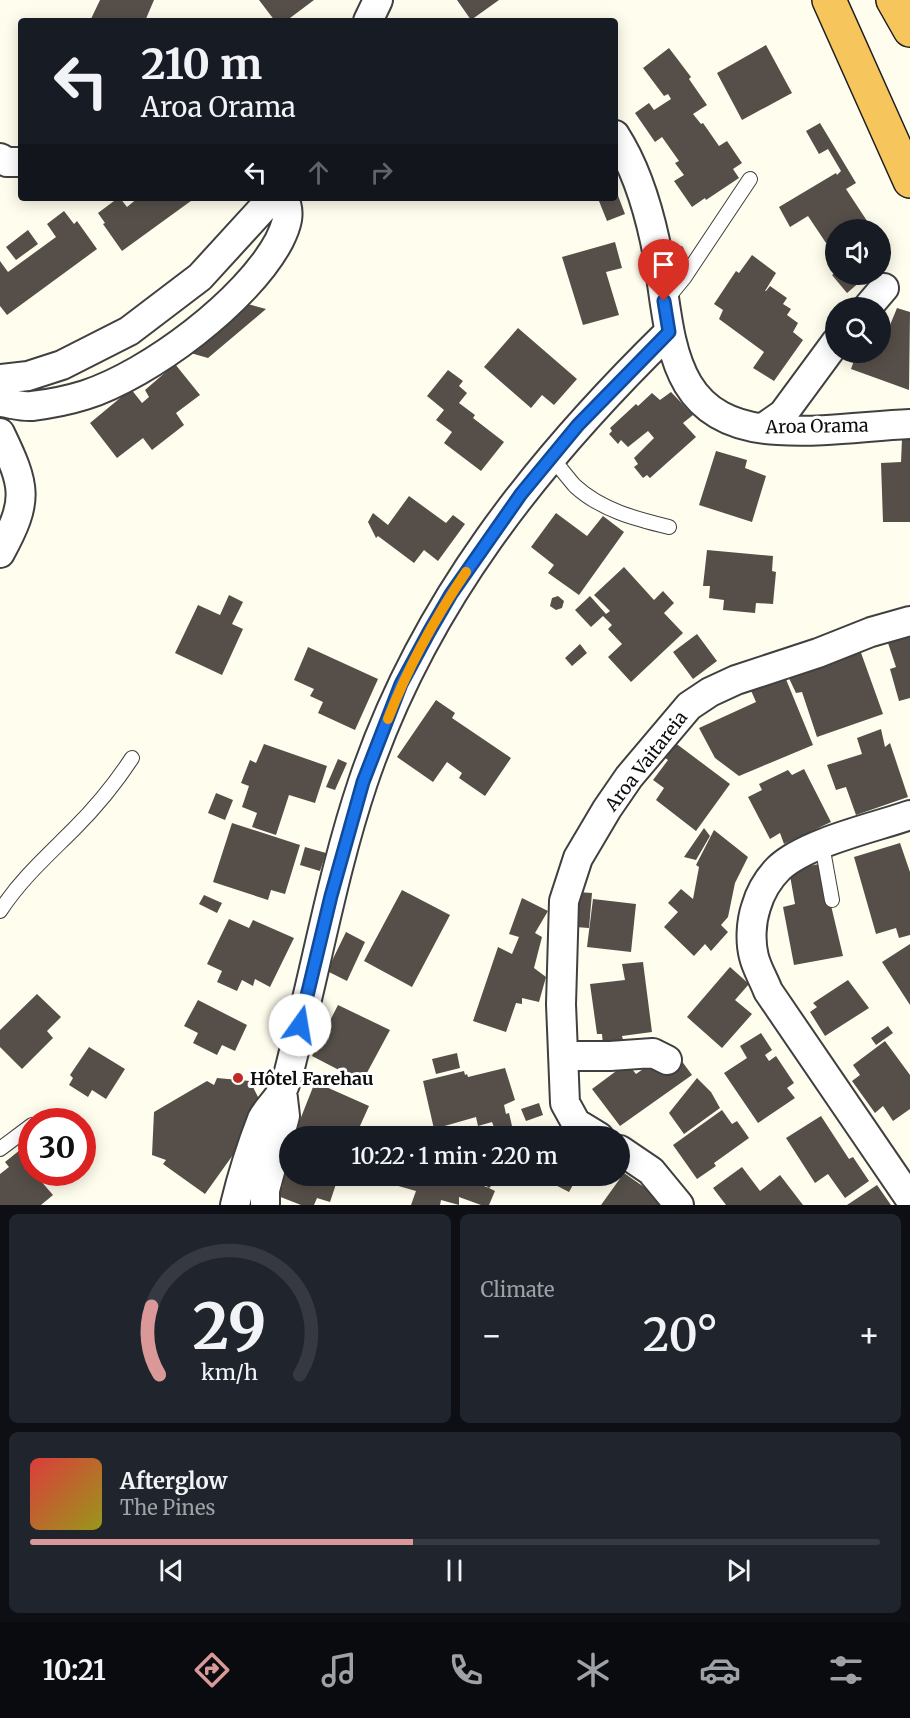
<!DOCTYPE html>
<html lang="en">
<head>
<meta charset="utf-8">
<style>
  body { margin:0; font-family:Merriweather,serif; background:#20242c; color:#f1f3f6; height:100vh; display:flex; flex-direction:column; font-size:22px; white-space:nowrap }
  * { box-sizing:border-box; margin:0 }
  p { font-size:20px; color:#9ea1a6 }
  .icon { flex:none; width:33px; height:33px; fill:none; stroke:currentColor; stroke-width:2; stroke-linecap:round; stroke-linejoin:round }
  .map { position:relative; height:1205px; overflow:hidden }
  .panel { display:flex; flex-direction:column; gap:9px; padding:9px; background:#0d0f14; flex:1 }
  .panel>* { flex:none }
  .hud { position:absolute; left:18px; top:18px; width:600px; height:183px; border-radius:6px; box-shadow:0 3px 15px #0003; background:#171b24; color:#f1f3f6; overflow:hidden }
  .buttons { position:absolute; left:825px; top:219px; display:grid; gap:12px }
  .buttons a { display:grid; place-items:center; width:66px; height:66px; border-radius:50%; background:#171b24; box-shadow:0 3px 15px #0003; font-size:30px }
  .speed { position:absolute; left:18px; top:1108px; display:flex; gap:12px; font-size:30px; font-weight:700; text-align:center }
  .speed>* { display:grid; place-content:center; width:78px; height:78px; border-radius:50%; background:#171b24; box-shadow:0 3px 15px #0003; line-height:1 }
  .speed .limit { border:9px solid #d22; background:#fff; color:#111 }
  .pin { position:absolute; display:grid; place-items:center; width:51px; height:51px; color:#fff; margin:-62px -26px; border-radius:50% 50% 50% 0; rotate:-45deg; box-shadow:0 0 6px #0007 }
  .pin .icon { rotate:45deg }
  .me { position:absolute; width:66px; margin:-33px; rotate:13deg; stroke-linejoin:round; filter:drop-shadow(0 0 4px #0008) }
  .turn { display:flex; align-items:center; gap:21px; height:126px; padding:0 24px; font-size:27px }
  .turn .icon { width:78px; height:78px; stroke-width:2.5 }
  .turn b { display:block; font-size:42px; line-height:51px }
  .lanes { display:flex; align-items:center; height:57px; padding:0 24px; background:#0003; justify-content:center; gap:30px; direction:ltr }
  .lanes .off { opacity:.35 }
  .big { font-size:45px; font-weight:600; line-height:1.1 }
  .panel .widget { flex:1; display:flex; flex-direction:column; justify-content:center; gap:9px; min-width:0; padding:0 21px; border-radius:9px; background:#20242c }
  .panel .dial { align-items:center; gap:0 }
  .dial svg { height:156px; overflow:visible; fill:none; stroke:#363941; stroke-width:7; stroke-linecap:round; text-anchor:middle }
  .dial text { fill:#f1f3f6; stroke:none }
  .song { display:flex; align-items:center; gap:18px }
  .cover { width:72px; height:72px; border-radius:9px; background:linear-gradient(135deg,hsl(0 70% 55%),hsl(60 70% 35%)) }
  .played { height:6px; border-radius:3px; background:linear-gradient(90deg,#da9998 45%,#363941 45%) }
  .keys { display:flex; justify-content:space-around; direction:ltr }
  .heat { display:flex; justify-content:space-between; align-items:center; font-size:33px; direction:ltr }
  .panel .tiles { flex:1; display:grid; gap:9px; grid-template-columns:1fr 1fr }
  .widget:last-child { grid-column:span 2 }
  .trip { position:absolute; left:279px; top:1126px; width:351px; height:60px; border-radius:30px; background:#171b24; box-shadow:0 3px 15px #0003; font-weight:600; line-height:60px; text-align:center }
  .tab-bar { display:flex; height:96px; justify-content:space-around; align-items:center; background:#090b0e; color:#9ea1a6 }
  .tab-bar .icon { width:42px; height:42px }
  .tab-bar .current { color:#da9998 }
  .tab-bar b { font-size:27px; color:#f1f3f6 }
  .map>svg:first-child { display:block }
</style>
</head>
<body>
<div class="map">
<svg width="910" height="1205" viewBox="0 0 910 1205">
  <rect width="100%" height="100%" fill="#fffded"/>
  <!-- building -->
  <path fill="#564f49" d="M100,0H154L145,21H90Z
    M259,0H314L286,21H275Z
    M457,0H499L471,20Z
    M766,45L792,93L742,120L717,73Z
    M669,48L691,77L689,79L707,105L693,114L701,124L703,123L719,146L727,141L742,163L733,169L739,178L706,200L705,198L692,207L674,181L684,175L675,163L679,161L662,137L655,142L635,113L649,103L654,110L671,99L668,94L664,96L643,68Z
    M820,123L856,183L846,189L873,230H836V237L826,243L808,216L790,227L779,207L836,173L837,175L841,171L828,149L819,154L806,131Z
    M617,193L625,214L607,221L599,201L606,198H615V194Z
    M118,198H120L127,207L138,198H195L122,251L103,224L105,223L98,213Z
    M64,211L74,224L77,221L97,249L7,315L0,306V261L8,272L56,237L47,224Z
    M28,230L38,244L16,260L6,247Z
    M615,242L622,268L606,272L619,315L583,325L562,257Z
    M682,246L684,249L682,257L676,260L671,258L670,247Z
    M752,255L776,273L765,291H766L770,286L787,298L783,304L791,309L787,315L798,323L793,332L803,340L774,381L753,368L764,352L719,319L723,310L714,304L736,271L739,273Z
    M836,272V274H869L847,293L832,275Z
    M244,303L266,309L208,358L187,352Z
    M897,308L910,312L909,390L851,369L857,352H880V327L888,330Z
    M518,328L577,379L554,405L542,395L531,408L484,367Z
    M175,364L200,395L176,413L184,425L152,450L143,438L117,458L90,423L131,389L142,403L149,397L145,390Z
    M448,370L463,381L459,386L467,393L459,403L475,415L473,418L504,442L481,471L444,443L452,432L436,420L444,410L427,396Z
    M671,392L693,415L683,423L696,437L650,478L647,475L643,478L634,467L638,464L634,458L654,438L648,431L628,447L621,440L618,444L609,434L612,431L610,428L636,404L638,406L652,393L660,400Z
    M902,439H910V522H883L881,463L901,462Z
    M716,451L747,460L745,468L766,476L752,522L699,505Z
    M409,496L446,523L453,515L465,524L438,561L424,550L414,563L378,536L376,538L368,522L373,513L388,525Z
    M556,513L587,536L603,516L624,532L579,595L548,573L554,565L531,547Z
    M707,550L773,556L772,571L776,572L773,604L756,603L755,613L723,610L724,600L709,598L710,586H703Z
    M624,567L654,600L663,591L674,603L664,613L683,633L631,682L608,657L622,644L608,629L612,625L603,616L591,627L575,610L590,596L606,614L610,611L594,595Z
    M229,595L243,602L232,624L243,629L222,675L175,653L198,605L220,615Z
    M558,596L564,601L562,608L556,610L550,606L552,598Z
    M697,634L717,661L693,679L673,652Z
    M910,636V698L899,701L890,669L896,667L888,643Z
    M580,644L587,653L572,666L565,658Z
    M308,647L378,679L355,730L318,713L323,702L310,696L314,689L294,680Z
    M860,650L883,714L817,737L802,692L796,693L787,674Z
    M783,672L813,745L739,776L715,758L699,728L756,702L749,686Z
    M436,700L455,713L452,718L511,758L485,796L459,778L462,773L447,762L433,782L397,757Z
    M881,729L885,747L890,743L908,797L856,815L846,787L836,790L827,765L862,754L857,738Z
    M670,739L730,784L696,831L656,800L664,788L653,780L668,760L658,753Z
    M264,744L327,766L315,803L289,795L276,835L252,827L257,813L242,807L249,786L241,783L250,760L256,763Z
    M338,759L347,763L335,790L326,787Z
    M804,769L831,822L784,844L780,833L770,839L748,797L762,790L759,784L788,770L792,775Z
    M216,793L233,800L225,820L208,813Z
    M232,823L300,845L285,894L271,890L268,900L213,882Z
    M704,828L710,836L696,860L684,857Z
    M714,830L748,857L735,883L728,917L721,925L728,932L711,951L705,944L694,956L664,927L678,912L668,903L681,889L693,899L699,867L696,865Z
    M900,843L910,872V935L899,938L896,928L876,934L854,857Z
    M305,847L326,853L320,871L300,865Z
    M819,864L825,898L829,897L843,956L794,965L783,907L795,904L789,870Z
    M402,890L450,915L412,987L364,961Z
    M578,892L592,893L589,928L575,927Z
    M204,895L222,903L217,913L199,904Z
    M522,898L548,911L535,933L542,937L534,968L546,977L539,1002L522,998V1004L516,1003L506,1032L473,1021L498,947L512,954L519,937L509,934Z
    M593,899L636,904L631,952L587,947Z
    M229,919L249,928L253,920L294,938L270,987L255,979L253,986L242,980L237,991L217,982L222,971L207,964Z
    M346,932L365,942L347,981L327,971Z
    M910,944V1005L882,962Z
    M643,962L652,1032L622,1036L624,1043L603,1045L602,1034H597L590,984L625,980L622,964Z
    M730,967L749,984L735,1000L752,1014L722,1048L687,1017Z
    M848,980L869,1008L825,1036L810,1012L817,1007L813,1003Z
    M37,994L61,1017L47,1031L53,1038L22,1069L0,1047V1030Z
    M198,1000L247,1025L235,1051L222,1045L217,1055L193,1043L198,1033L184,1026Z
    M338,1005L390,1030L362,1082L312,1056Z
    M888,1026L893,1033L876,1045L871,1038Z
    M761,1033L772,1050L765,1055L769,1061L776,1056L794,1083L787,1088L795,1098L758,1123L724,1073L747,1058L740,1046Z
    M885,1041L910,1075V1109L893,1121L883,1106L875,1113L852,1081L860,1075L853,1065Z
    M89,1047L125,1069L106,1099L92,1090L88,1097L69,1085L73,1078L70,1075Z
    M457,1053L460,1068L436,1074L432,1059Z
    M681,1060L692,1075L620,1126L592,1089L627,1063L636,1074L653,1062L662,1074Z
    M505,1068L515,1100L504,1105L506,1114L509,1113L512,1126L495,1130L492,1122L478,1126L476,1117L434,1129L423,1081L464,1071L465,1075L467,1074L468,1077Z
    M217,1078L250,1081L261,1103L242,1131L248,1134L205,1194L163,1164L166,1160L152,1155L154,1112L207,1081L214,1085Z
    M697,1078L711,1092L720,1108L684,1134L669,1113Z
    M315,1082L369,1106L355,1137H290V1176H332L338,1178L330,1202L317,1198L314,1205H301L278,1196L283,1185L273,1181L289,1128L296,1130Z
    M539,1103L543,1115L526,1121L521,1109Z
    M722,1110L732,1124L737,1121L749,1138L714,1163L716,1166L697,1179L673,1145Z
    M821,1116L849,1159L853,1157L869,1181L845,1198L828,1174L815,1183L786,1138Z
    M499,1129L509,1137H493Z
    M30,1142L32,1173H34L53,1195L41,1205H0V1174L9,1167L5,1162Z
    M742,1167L760,1191L780,1175L803,1205H726L713,1188Z
    M624,1173L664,1201L662,1205H601Z
    M390,1176H459L489,1188L473,1176H507L504,1180L500,1177L489,1188L495,1191L489,1205H481L459,1197V1205L441,1200L440,1205H411L416,1191L388,1183Z
    M538,1176H578L569,1192Z
    M877,1185L891,1205H847Z"/>
  <g fill="none" stroke-linecap="round" stroke-linejoin="round">
    <!-- service casing -->
    <g stroke="#404040" stroke-width="16">
      <path id="service" d="M666,300L684,278L750,179
        M551,457C559,466 567,477 575,486C601,510 636,519 669,527
        M822,845L832,900
        M0,911C21,879 47,856 74,829C96,807 115,784 132,758
        M0,1149L32,1125"/>
    </g>
    <!-- minor casing -->
    <g stroke="#404040" stroke-width="32">
      <path id="minor" d="M368,21L378,0
        M615,135C635,166 647,204 655,241C673,327 660,424 778,430C822,433 867,426 910,424
        M0,158L7,162H21
        M867,308L884,288
        M0,379L28,376L62,365L129,331L200,277L264,207L270,198
        M0,402C10,403 22,407 32,406C49,404 69,400 85,395C150,374 247,301 279,241C286,227 292,212 283,198
        M763,428L783,414L836,342
        M0,433C26,487 29,500 0,553
        M910,815C873,828 807,842 779,868C768,879 760,893 756,907C751,922 750,942 754,957C757,969 764,980 768,991L910,1199
        M563,1056H610L653,1053L667,1060
        M599,1137L576,1123L565,1103L561,1004L564,901L578,858L607,809L629,777L689,706L710,692L736,680L818,653L871,632L910,621
        M620,1150L651,1171L679,1205
        M265,1203V1190L285,1116L282,1090
        M235,1205C242,1176 251,1147 262,1119C267,1109 277,1101 282,1091C289,1078 291,1061 295,1048C318,959 334,868 363,782C423,604 536,462 669,332"/>
    </g>
    <!-- trunk casing -->
    <g stroke="#1e1e1e" stroke-width="36">
      <path id="trunk" d="M829,0L910,181
        M893,0L910,30"/>
    </g>
    <!-- service -->
    <use href="#service" stroke="#fff" stroke-width="14"/>
    <!-- minor -->
    <use href="#minor" stroke="#fff" stroke-width="28"/>
    <!-- trunk -->
    <use href="#trunk" stroke="#f6c65d" stroke-width="33"/>
  </g>
  <g fill="none" stroke-linecap="round" stroke-linejoin="round">
    <!-- route casing -->
    <g stroke="#114b97" stroke-width="15">
      <path id="route" d="M300,1025L331,896L363,782L401,684L429,632L451,594L521,494L578,425L669,332L664,301"/>
    </g>
    <!-- route -->
    <use href="#route" stroke="#1a73e8" stroke-width="10"/>
    <!-- slow -->
    <path stroke="#f59e0b" stroke-width="10" d="M388,719C408,667 435,618 466,572"/>
  </g>
  <!-- markers -->
  <circle fill="#bd2b25" stroke="#fff" stroke-width="2" cx="238" cy="1078" r="6"/>
  <g text-anchor="middle" dominant-baseline="central" stroke-width="6" stroke-linejoin="round" paint-order="stroke">
    <!-- street labels -->
    <g font-size="18" fill="#0d0d0d" stroke="#fff">
      <text transform="translate(817 426) rotate(-1)">Aroa Orama</text>
      <text transform="translate(646 761) rotate(-52)">Aroa Vaitareia</text>
    </g>
    <!-- poi labels -->
    <g font-size="18" font-weight="bold" fill="#0d0d0d" stroke="#fff" text-anchor="start">
      <text x="250" y="1078">Hôtel Farehau</text>
    </g>
  </g>
</svg>
<div class="buttons">
<a><svg class="icon" aria-label="sound" viewBox="0 0 24 24"><path d="M4 9h4l5-4v14l-5-4H4zM17 9q2 3 0 6"/></svg></a>
<a><svg class="icon" aria-label="search" viewBox="0 0 24 24"><circle cx="10" cy="10" r="6"/><path d="M15 15l6 6"/></svg></a>
</div>
<div class="speed"><div class="limit">30</div></div>
<div class="pin" style="left:664px;top:301px;background:#d93025"><svg class="icon" aria-label="arrive" viewBox="0 0 24 24"><path d="M6 21V4h12l-3 4 3 4H6"/></svg></div>
<svg class="me" style="left:300px;top:1025px" viewBox="-20 -20 40 40"><circle r="19" fill="#fff"/><path d="M0-13L10 11 0 6-10 11z" fill="#1a73e8"/></svg>
<div class="trip">10:22 · 1 min · 220 m</div>
<div class="hud">
<div class="turn"><svg class="icon" aria-label="left" viewBox="0 0 24 24"><path d="M17 20v-9H6M10 6l-5 5 5 5"/></svg><div><b>210 m</b>Aroa Orama</div></div>
<div class="lanes"><svg class="icon" aria-label="left" viewBox="0 0 24 24"><path d="M17 20v-9H6M10 6l-5 5 5 5"/></svg><svg class="icon off" aria-label="ahead" viewBox="0 0 24 24"><path d="M12 20V5M6 11l6-6 6 6"/></svg><svg class="icon off" aria-label="right" viewBox="0 0 24 24"><path d="M7 20v-9h11M14 6l5 5-5 5"/></svg></div>
</div>
</div>
<section class="panel">
<div class="tiles">
<div class="widget dial"><svg viewBox="0 0 100 80">
<path d="M14 69A42 42 0 1 1 86 69"/>
<path d="M14 69A42 42 0 0 1 10 34" stroke="#da9998"/>
<text x="50" y="56" font-size="32" font-weight="700">29</text>
<text x="50" y="72" font-size="11">km/h</text>
</svg></div>
<div class="widget"><p>Climate</p>
<div class="heat"><a>−</a><b class="big">20°</b><a>+</a></div>
</div>
<div class="widget">
<div class="song"><i class="cover"></i><div><b>Afterglow</b><p>The Pines</p></div></div>
<div class="played"></div>
<div class="keys"><svg class="icon" aria-label="previous" viewBox="0 0 24 24"><path d="M18 5L8 12l10 7zM5 5v14"/></svg><svg class="icon" aria-label="pause" viewBox="0 0 24 24"><path d="M8 5v14M16 5v14"/></svg><svg class="icon" aria-label="next" viewBox="0 0 24 24"><path d="M6 5l10 7-10 7zM19 5v14"/></svg></div>
</div>
</div>
</section>
<nav class="tab-bar">
<b>10:21</b>
<svg class="icon current" aria-label="directions" viewBox="0 0 24 24"><path d="M12 3l9 9-9 9-9-9zM9 14v-3h6M13 9l2 2-2 2"/></svg>
<svg class="icon" aria-label="music" viewBox="0 0 24 24"><path d="M9 18V5l10-2v13"/><circle cx="6" cy="18" r="3"/><circle cx="16" cy="16" r="3"/></svg>
<svg class="icon" aria-label="phone" viewBox="0 0 24 24"><path d="M5 4h4l2 5-3 2q2 4 5 5l2-3 5 2v4C11 20 4 13 5 4z"/></svg>
<svg class="icon" aria-label="climate" viewBox="0 0 24 24"><path d="M12 3v18M4 7l16 10M4 17L20 7"/></svg>
<svg class="icon" aria-label="car" viewBox="0 0 24 24"><path d="M5 17H2v-5l4-1 3-4h7l3 4 3 1v5h-3M9 17h6M6 11h13"/><circle cx="7" cy="17" r="2"/><circle cx="17" cy="17" r="2"/></svg>
<svg class="icon" aria-label="filters" viewBox="0 0 24 24"><path d="M4 7h16M4 17h16"/><circle cx="9" cy="7" r="2"/><circle cx="15" cy="17" r="2"/></svg>
</nav>
</body>
</html>
